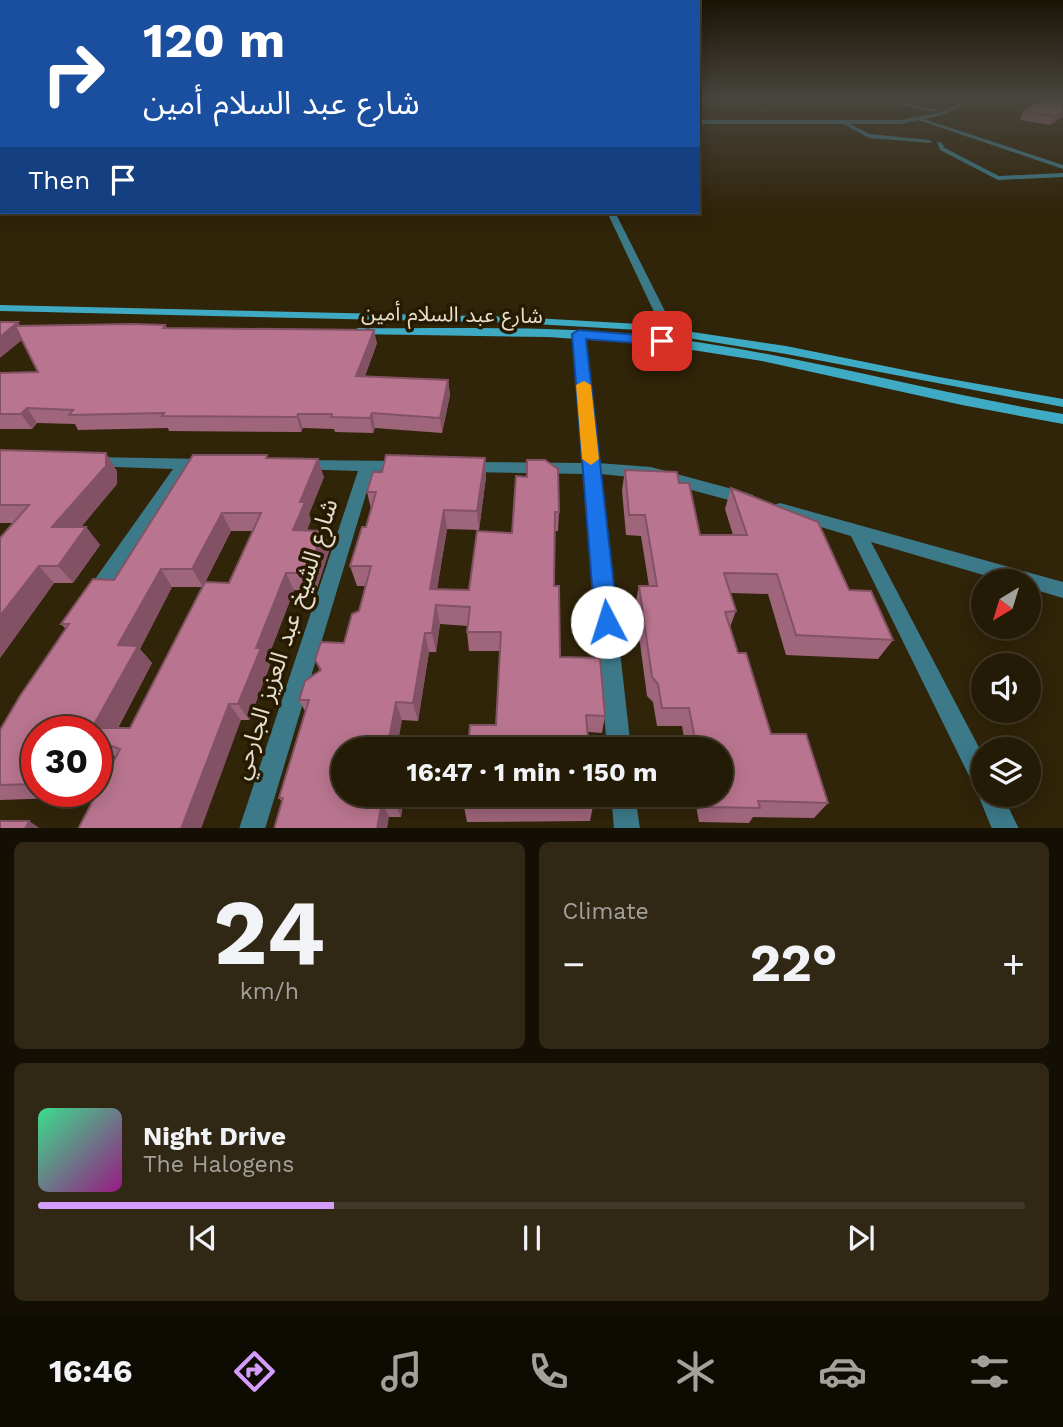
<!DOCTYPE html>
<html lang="en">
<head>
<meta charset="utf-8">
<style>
  body { margin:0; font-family:"Work Sans","Noto Sans Arabic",sans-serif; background:#302815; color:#f1f3f6; height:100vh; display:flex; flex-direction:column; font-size:26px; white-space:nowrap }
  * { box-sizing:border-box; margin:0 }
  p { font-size:23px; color:#a3a19b }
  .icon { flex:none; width:38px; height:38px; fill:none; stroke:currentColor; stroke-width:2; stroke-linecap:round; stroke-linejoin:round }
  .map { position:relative; height:828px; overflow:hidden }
  .drawer { display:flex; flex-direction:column; gap:14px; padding:14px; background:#140f04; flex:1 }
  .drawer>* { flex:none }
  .guide { position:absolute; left:0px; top:0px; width:700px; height:214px; box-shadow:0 4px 18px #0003,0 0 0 2px #413928; background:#1a4fa0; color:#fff; overflow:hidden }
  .needle { width:46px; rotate:218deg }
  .tools { position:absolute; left:971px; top:569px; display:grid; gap:14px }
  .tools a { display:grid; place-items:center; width:70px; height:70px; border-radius:50%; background:#241b07; box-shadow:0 4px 18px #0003,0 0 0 2px #413928; font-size:35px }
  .speed { position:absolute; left:21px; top:716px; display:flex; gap:14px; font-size:35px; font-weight:700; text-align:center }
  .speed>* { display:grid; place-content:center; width:91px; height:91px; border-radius:50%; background:#241b07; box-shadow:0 4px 18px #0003,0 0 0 2px #413928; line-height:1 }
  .speed .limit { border:10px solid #d22; background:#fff; color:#111 }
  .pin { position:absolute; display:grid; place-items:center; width:60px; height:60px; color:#fff; margin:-30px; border-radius:14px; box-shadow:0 4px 10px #0006 }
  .me { position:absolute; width:77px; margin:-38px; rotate:355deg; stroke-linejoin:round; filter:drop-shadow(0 0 5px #0008) }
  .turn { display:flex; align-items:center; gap:24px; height:147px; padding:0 28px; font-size:32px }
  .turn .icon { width:91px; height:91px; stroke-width:2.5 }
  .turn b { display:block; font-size:49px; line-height:60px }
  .then { display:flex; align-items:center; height:66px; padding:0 28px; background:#0003; gap:14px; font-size:26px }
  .big { font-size:52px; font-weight:700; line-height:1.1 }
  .drawer .widget { flex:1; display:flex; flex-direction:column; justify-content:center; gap:10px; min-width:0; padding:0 24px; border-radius:10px; background:#302815 }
  .drawer .dial { align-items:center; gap:0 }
  .dial b { font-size:91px; line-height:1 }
  .song { display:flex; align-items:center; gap:21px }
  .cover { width:84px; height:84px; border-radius:10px; background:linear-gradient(135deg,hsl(150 70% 55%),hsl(310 70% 35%)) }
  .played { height:7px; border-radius:4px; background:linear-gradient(90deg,#d49cfb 30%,#413928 30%) }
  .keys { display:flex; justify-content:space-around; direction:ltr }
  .heat { display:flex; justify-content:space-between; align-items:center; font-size:38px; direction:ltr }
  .drawer .tiles { flex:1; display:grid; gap:14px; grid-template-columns:1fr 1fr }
  .widget:last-child { grid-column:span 2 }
  .trip { position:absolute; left:331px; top:737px; width:402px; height:70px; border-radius:35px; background:#241b07; box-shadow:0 4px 18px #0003,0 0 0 2px #413928; font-weight:700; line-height:70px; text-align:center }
  .tabs { display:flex; height:112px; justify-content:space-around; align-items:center; background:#0e0b03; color:#a3a19b }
  .tabs .icon { width:49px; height:49px }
  .tabs .current { color:#d49cfb }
  .tabs b { font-size:32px; color:#f1f3f6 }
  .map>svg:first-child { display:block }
</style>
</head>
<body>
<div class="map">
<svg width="1063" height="829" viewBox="0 0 1063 829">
  <rect width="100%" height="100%" fill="#302409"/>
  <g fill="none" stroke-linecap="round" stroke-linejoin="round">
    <!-- street -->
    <path fill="#3c7a8a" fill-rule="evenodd" d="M866,97H877L937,110L934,112Z
      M976,97H983L942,115L924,119L1063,165V169L918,120L901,124H850L870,134L930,140L932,143L869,138L843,124H698V120H901L938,113Z
      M2,103V108L0,109V104Z
      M2,135V139L0,140V136Z
      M937,142H941L945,148L999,176L1063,173V177L998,180L940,150Z
      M0,206H2V210H0Z
      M607,212H615L675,331L673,333L669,335L663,331Z
      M578,330L584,334L598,463L651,467L747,493L753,495L755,499L753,503L747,505L651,479L600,474L631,749H607L584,474L467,472L462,471L459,467L462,463L467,462L583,463L572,334Z
      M92,457L205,459L210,460L213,464L210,468L189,469L102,601L95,603L88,601L85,595L88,589L173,469L87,466L84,462L87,458Z
      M302,460L401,461L406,462L409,466L406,470L373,471L265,829H239L358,471L297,469L294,465L297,461Z
      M780,503L1063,582V598L1029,588V581H1004L871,542L984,757V794H1002L1019,829H992L977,792L851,536L774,513L772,509L774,505Z
      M611,794H635L640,829H614Z"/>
    <!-- secondary -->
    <path fill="#3eaac3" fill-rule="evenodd" d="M0,305L516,317L639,324L786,346L939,377L1063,399V407L786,354L639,330L516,323L0,311Z
      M358,328C459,329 561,325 661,337C796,354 929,392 1063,414V424L962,405L762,361L661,345L548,337L354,334L352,332Z"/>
  </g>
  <!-- wall -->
  <path fill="#9f657b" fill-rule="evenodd" d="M1024,111L1063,117L1050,125L1020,120Z
    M165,325L167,328L377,343L365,376L448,380L450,395L442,433L375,428L373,433L335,432L334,429L303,428L301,432L169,431L168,428L78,430L75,424L37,423L32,429H0V373L38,372L22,340L20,326Z
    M0,450L117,471V484L81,527H86L100,545L73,583H54L0,658V538L13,523H0Z
    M269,458L324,477L309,514L311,520L307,530L330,548L316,591L294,590L267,660L270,665L249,720H241L116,757L104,752L101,759H96V732H37V791H63L59,798L0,800V730L66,629L61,624L114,580ZM231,531H253L229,583L205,582ZM172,587H203L130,728H118L152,663L140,649Z
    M485,458L486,477L479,530L447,529L437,589L469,590L512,533L516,476L559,512L558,531H555L554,586L560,657L605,716L602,733L496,725L500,651H469L467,632L468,626L440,624L436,652H429L418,721L402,720L343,749L404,794L401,817H389L282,802L279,798L306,713L299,700L320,671L315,660L344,643L359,611L366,586H357L350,566L366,527L371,509L367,492L382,472Z
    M625,470L679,483L700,535H733L725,509L731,488L849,590L893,640L878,659L786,655L768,594L730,593L736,611L730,627L738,653L771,734L828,803L814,818L753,817L749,823L699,822L694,794H721V749H686L682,726H657L653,702L647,696L635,606L639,586H649L641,536L626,535L622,490Z
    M593,806L590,821L467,822L464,807Z"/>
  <!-- shaded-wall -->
  <path fill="#825264" d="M1063,112V117L1050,125L1055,117Z
    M18,322L27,336L0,358V337Z
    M374,330L377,343L360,390L356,376Z
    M448,380L450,395L442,433L440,418Z
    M27,408L37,423L32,429L21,414Z
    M372,413L375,428L373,433L370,418Z
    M298,414L303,428L301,432L297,417Z
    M106,453L117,471V484L66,545L52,527Z
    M485,458L486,477L479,530L477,511Z
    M318,459L324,477L309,514L311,520L300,548L293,530L300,502Z
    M444,510L447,529L434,608L430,589Z
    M222,513L231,531L203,587L192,569Z
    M86,527L100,545L73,583L58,566Z
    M323,531L330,548L316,591L308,573Z
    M39,566L54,583L0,658V616Z
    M161,569L172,587L140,649L152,663L109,743L92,728L118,645Z
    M286,573L294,590L267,660L270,665L249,720L238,704L256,648Z
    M436,605L440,624L436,652L432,633Z
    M425,633L429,652L418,721L413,703Z
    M396,702L402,720L397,749H387Z
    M229,704L241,720L201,829H181Z
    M96,745L104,752L101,759L96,755Z
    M50,791H63L59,798Z
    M395,794H404L401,817L394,802Z
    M382,802L389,817L387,829H377Z
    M29,821L41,829H25Z"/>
  <!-- building -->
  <path fill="#b9758f" stroke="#825264" stroke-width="2" fill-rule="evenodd" d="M1047,97H1063V112L1055,117L1024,111Z
    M0,322H18L0,337Z
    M131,324L165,325L163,328L374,330L356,376L448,380L440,418L372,413L370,418L331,417L332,414H298L297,417L162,416L164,413L69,415L73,410L27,408L21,414H0V373L38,372L15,326Z
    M0,450L106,453V466L52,527H86L58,566H39L0,616V538L29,505H0Z
    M193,455H267L266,458L318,459L300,502H305L293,530L323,531L308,573H286L256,648H261L238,704H229L181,829H78L120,749L96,740V732H37V784L0,785V730L20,696L69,624H61L93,579L114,580ZM222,513H261L229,583L205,582L130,728H92L138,646L118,645L161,569H192Z
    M386,455L485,458L477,511L444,510L430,589L469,590L477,531L512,533L516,476L527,477V460H545L558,469L559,512H555L554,586H559L560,657L600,658L605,716L586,715L589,749H468L470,725H496L501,632H467L470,607L436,605L432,633H425L413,703L396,702L387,749H343V794H395L394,802H382L377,829H274L283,798H279L309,700H299L305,681L321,670L315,660L321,642L344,643L352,614L359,611L371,566H350L362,527H366L376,492H367L373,472H382Z
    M625,470L677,472L679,483H689L700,535H747L731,488L818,522L849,590L871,591L893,640L796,635L777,574L724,573L736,611L725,612L738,653H746L771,734H806L828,803L758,801L760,808L707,807L705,794H721V749H697L689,708H662L658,684L652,677L639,586H657L645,515H629Z
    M465,794H592L593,806L464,807Z
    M0,821H29L25,829H0Z"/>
  <!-- sky -->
  <linearGradient id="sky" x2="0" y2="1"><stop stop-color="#1a1405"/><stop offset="0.46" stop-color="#48453e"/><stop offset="1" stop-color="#48453e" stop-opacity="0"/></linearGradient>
  <rect width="1063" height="213" fill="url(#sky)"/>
  <!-- route -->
  <path fill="#1a73e8" stroke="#114b97" stroke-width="2" d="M579,330L662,337L669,341L662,345L586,339L618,622L614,629L607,632L599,629L595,622L572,334Z"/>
  <!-- slow -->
  <path fill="#f59e0b" d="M584,381L591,385L599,459L591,465L582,459L576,385Z"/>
  <g text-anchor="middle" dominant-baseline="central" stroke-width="7" stroke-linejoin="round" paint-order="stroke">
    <!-- street labels -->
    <g font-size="21" fill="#e6dfcf" stroke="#261b01">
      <text transform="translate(452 314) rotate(1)">شارع عبد السلام أمين</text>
    </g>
    <!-- near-street labels -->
    <g font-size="24" fill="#e6dfcf" stroke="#261b01">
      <text transform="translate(285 639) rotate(-72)">شارع الشيخ عبد العزيز الجارحي</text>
    </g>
  </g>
</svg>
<div class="tools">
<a><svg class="needle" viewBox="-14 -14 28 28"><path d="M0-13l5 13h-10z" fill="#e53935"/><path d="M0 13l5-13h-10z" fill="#a3a19b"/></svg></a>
<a><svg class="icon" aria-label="sound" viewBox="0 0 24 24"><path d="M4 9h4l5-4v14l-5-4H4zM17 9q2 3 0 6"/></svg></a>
<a><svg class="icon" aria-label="layers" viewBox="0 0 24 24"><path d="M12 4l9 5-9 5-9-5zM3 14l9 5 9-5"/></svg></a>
</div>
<div class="speed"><div class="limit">30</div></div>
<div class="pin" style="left:662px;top:341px;background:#d93025"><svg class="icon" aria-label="arrive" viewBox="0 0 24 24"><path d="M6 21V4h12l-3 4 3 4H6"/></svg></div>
<svg class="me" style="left:607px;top:622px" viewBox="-20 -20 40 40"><circle r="19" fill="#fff"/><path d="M0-13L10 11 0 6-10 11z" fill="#1a73e8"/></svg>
<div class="trip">16:47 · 1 min · 150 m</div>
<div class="guide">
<div class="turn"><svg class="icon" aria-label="right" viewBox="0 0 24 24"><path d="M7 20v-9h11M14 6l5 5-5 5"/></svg><div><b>120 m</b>شارع عبد السلام أمين</div></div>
<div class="then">Then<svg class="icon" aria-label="arrive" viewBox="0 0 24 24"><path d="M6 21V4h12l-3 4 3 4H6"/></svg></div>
</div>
</div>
<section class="drawer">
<div class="tiles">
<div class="widget dial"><b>24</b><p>km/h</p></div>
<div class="widget"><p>Climate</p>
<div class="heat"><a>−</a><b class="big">22°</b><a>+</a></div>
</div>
<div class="widget">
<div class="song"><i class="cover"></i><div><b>Night Drive</b><p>The Halogens</p></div></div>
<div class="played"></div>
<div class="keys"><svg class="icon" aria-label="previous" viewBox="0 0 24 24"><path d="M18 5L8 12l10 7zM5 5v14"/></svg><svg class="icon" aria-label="pause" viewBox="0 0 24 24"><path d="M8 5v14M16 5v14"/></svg><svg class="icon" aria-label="next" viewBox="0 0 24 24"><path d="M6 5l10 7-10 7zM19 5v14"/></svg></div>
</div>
</div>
</section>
<nav class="tabs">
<b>16:46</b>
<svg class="icon current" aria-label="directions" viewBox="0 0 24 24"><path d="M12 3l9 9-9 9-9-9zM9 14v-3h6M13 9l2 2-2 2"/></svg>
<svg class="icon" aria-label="music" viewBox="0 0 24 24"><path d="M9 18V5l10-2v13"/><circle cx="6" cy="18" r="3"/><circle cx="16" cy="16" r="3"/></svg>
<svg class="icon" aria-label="phone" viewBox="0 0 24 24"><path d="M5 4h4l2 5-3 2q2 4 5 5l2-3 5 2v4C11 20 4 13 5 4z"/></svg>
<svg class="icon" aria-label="climate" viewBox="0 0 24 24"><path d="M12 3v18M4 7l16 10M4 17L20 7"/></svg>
<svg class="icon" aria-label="car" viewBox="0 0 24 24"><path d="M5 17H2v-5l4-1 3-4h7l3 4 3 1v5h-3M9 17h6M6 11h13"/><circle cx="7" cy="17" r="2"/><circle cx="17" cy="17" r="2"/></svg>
<svg class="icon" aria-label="filters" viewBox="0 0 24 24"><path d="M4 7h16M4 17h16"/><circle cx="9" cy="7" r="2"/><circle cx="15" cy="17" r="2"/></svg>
</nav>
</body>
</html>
